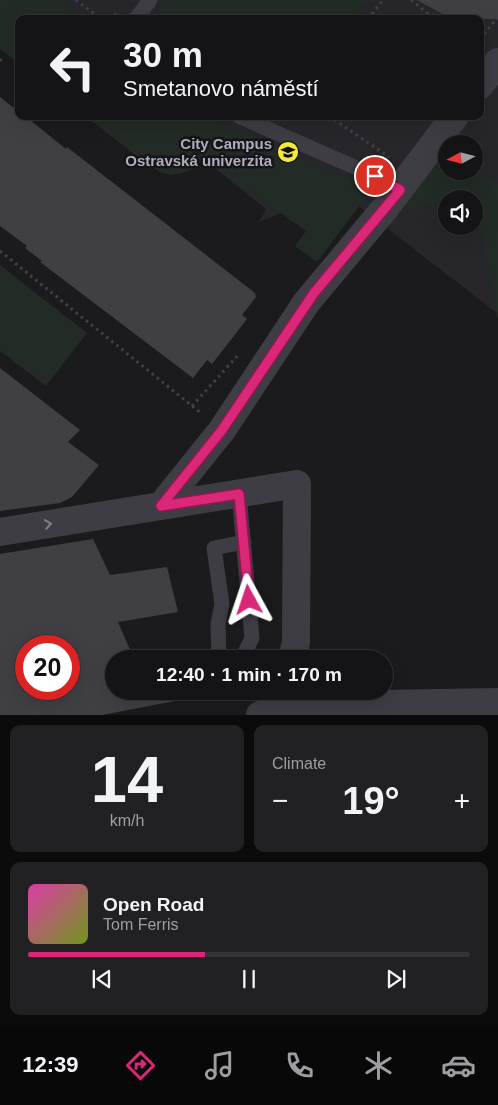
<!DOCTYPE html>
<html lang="en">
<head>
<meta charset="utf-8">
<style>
  body { margin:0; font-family:Arial,sans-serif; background:#212123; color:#f1f3f6; height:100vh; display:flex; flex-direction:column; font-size:19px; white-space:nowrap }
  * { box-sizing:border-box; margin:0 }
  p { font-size:16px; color:#9d9ea1 }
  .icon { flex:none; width:28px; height:28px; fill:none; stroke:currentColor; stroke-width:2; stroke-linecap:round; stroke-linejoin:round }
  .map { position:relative; height:715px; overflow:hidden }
  .drawer { display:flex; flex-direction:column; gap:10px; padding:10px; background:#0b0b0c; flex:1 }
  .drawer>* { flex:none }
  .guide { position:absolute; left:15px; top:15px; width:469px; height:105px; border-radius:10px; box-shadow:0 5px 20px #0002,0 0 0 1px #333335; background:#141416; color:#f1f3f6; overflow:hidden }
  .needle { width:32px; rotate:263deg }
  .buttons { position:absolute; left:438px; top:135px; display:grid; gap:10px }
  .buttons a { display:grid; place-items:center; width:45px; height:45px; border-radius:50%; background:#141416; box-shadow:0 5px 20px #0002,0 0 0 1px #333335; font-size:25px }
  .speed { position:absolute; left:15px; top:635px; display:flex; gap:10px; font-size:25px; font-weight:700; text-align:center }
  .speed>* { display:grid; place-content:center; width:65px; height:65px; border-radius:50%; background:#141416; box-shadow:0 5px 20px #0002,0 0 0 1px #333335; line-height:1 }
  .speed .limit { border:8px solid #d22; background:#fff; color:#111 }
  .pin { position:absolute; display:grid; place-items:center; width:42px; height:42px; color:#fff; margin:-21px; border:2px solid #fff; border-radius:50%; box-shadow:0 1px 5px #0007 }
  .me { position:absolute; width:55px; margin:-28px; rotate:355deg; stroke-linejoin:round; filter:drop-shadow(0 0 4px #0008) }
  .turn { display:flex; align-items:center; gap:18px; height:105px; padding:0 25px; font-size:22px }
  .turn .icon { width:65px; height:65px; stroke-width:2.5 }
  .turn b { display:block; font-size:35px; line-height:42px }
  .big { font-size:38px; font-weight:600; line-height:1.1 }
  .drawer .tile { flex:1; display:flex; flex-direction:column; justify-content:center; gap:8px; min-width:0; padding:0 18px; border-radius:10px; background:#212123 }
  .drawer .dial { align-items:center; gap:0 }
  .dial b { font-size:65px; line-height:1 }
  .song { display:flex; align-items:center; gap:15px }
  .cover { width:60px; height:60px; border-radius:8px; background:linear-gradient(135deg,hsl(320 70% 55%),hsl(80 70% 35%)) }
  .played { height:5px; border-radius:2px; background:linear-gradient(90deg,#db2777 40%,#333335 40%) }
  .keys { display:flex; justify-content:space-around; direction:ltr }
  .heat { display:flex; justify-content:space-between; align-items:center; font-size:28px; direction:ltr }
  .drawer .tiles { flex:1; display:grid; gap:10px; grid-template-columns:1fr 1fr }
  .tile:last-child { grid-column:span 2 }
  .trip { position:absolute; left:105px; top:650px; width:288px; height:50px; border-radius:25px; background:#141416; box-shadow:0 5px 20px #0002,0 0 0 1px #333335; font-weight:600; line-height:50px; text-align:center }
  .tabs { display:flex; height:80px; justify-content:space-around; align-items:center; background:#080809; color:#9d9ea1 }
  .tabs .icon { width:35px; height:35px }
  .tabs .active { color:#db2777 }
  .tabs b { font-size:22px; color:#f1f3f6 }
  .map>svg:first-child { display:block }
</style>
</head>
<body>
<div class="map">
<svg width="498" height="715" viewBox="0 0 498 715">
  <rect width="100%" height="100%" fill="#1b1a1d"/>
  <!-- built -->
  <path fill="#27262a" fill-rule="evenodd" d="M0,0H498V314L339,191L259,222L266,209L203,159L191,170L183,173L170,175L162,173L148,165L85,116H480V19H19V63L0,49ZM446,144H474V171H446ZM446,199H474V226H446Z"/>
  <!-- green -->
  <path fill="#222b25" d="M0,0H59L84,19H19V63L0,49Z
    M165,0H366L352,19H151Z
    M86,116H204L355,181L353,186L362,196L361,204L317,262L295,246L306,231L203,159C191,170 180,177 162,173Z
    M446,147V171H474V149L486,156L477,172L498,183V320L474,199L471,196L446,199V202L398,211Z
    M0,265L87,333L46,386L0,351Z"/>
  <!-- building -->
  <path fill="#403f44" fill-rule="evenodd" d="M417,0H498V19H452Z
    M0,97L19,112V116H25L66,149L67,147L255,293L256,297L242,315L247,319L212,364L207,360L193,378L40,262L42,261L25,248L27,246L0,226Z
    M0,368L80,430L68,442L99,465L72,497L60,503L0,511Z
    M93,539L110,575L167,567L178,612L118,622L134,659H114V691H194L196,697L102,715H0V554ZM26,646H69V689H26Z
    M187,652L188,659H150Z"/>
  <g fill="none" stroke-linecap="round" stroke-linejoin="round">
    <!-- path -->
    <path stroke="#414149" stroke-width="3" stroke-dasharray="2.5 4" stroke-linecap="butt" d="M76,0L101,19
      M411,0L435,19
      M111,19L116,13
      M368,19L383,0
      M480,39L498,17
      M0,61L2,58
      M329,116L389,157
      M30,120L37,116
      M0,251L202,414
      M192,406L239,354"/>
    <!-- lane -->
    <path stroke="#3e3d44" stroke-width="15" d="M136,19L150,0
      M238,116L375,176L400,190
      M239,494L252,638L242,659
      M219,659L218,624L222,604L214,548L244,542"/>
    <!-- street -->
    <path stroke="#3e3d44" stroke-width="28" d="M480,85L498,62
      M161,506L222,430L306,303L386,207L455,116
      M0,532L297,484L296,642L292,659
      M260,715L379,704L498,702"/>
  </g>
  <!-- one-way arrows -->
  <defs><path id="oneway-chevron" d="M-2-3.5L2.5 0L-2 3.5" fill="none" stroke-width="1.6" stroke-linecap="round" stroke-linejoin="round" transform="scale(1.25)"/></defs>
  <use stroke="#81808c" href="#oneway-chevron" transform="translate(48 524) rotate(-9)"/>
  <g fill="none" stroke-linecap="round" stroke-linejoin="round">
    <!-- route casing -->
    <g stroke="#8e194d" stroke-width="12">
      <path id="route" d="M249,600L239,494L161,506L222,430L314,293L400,190L375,176"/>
    </g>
    <!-- route -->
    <use href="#route" stroke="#db2777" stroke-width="9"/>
  </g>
  <!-- icons -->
  <defs>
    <g id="university-disc" transform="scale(1.125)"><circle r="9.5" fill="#f5ea3a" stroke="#161518"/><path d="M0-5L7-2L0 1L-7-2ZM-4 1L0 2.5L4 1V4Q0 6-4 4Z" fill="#111"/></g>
  </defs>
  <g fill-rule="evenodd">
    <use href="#university-disc" x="288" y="152"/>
  </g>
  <g text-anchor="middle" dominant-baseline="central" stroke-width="5" stroke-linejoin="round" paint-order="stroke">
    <!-- poi labels -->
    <g font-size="15" font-weight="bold" fill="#adadbc" stroke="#161518" text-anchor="end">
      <text x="272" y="143">City Campus<tspan x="272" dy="17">Ostravská univerzita</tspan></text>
    </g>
  </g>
</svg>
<div class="buttons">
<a><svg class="needle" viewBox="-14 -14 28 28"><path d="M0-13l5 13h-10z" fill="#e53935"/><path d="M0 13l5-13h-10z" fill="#9d9ea1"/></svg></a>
<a><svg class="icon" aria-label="sound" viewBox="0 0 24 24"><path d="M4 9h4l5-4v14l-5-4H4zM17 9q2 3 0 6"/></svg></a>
</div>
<div class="speed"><div class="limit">20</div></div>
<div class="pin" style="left:375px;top:176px;background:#d93025"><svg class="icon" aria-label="arrive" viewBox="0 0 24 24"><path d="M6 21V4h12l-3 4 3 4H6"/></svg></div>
<svg class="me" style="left:249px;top:600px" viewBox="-20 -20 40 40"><path d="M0-17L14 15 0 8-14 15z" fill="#db2777" stroke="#fff" stroke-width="4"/></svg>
<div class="trip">12:40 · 1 min · 170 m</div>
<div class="guide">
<div class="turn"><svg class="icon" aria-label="left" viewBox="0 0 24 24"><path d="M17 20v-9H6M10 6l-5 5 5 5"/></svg><div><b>30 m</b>Smetanovo náměstí</div></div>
</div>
</div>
<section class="drawer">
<div class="tiles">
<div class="tile dial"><b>14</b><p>km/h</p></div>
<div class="tile"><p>Climate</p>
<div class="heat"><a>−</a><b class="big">19°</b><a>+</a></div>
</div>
<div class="tile">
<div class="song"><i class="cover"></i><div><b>Open Road</b><p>Tom Ferris</p></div></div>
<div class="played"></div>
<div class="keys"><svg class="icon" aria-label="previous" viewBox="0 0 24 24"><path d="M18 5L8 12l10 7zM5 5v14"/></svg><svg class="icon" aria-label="pause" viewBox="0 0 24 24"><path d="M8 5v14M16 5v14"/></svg><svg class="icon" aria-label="next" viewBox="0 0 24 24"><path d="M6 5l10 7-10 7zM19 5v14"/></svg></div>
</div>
</div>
</section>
<nav class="tabs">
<b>12:39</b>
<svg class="icon active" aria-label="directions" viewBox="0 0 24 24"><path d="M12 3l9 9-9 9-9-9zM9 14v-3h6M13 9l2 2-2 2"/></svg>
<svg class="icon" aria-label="music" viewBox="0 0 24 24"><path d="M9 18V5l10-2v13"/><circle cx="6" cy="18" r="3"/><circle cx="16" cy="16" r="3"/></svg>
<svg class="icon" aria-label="phone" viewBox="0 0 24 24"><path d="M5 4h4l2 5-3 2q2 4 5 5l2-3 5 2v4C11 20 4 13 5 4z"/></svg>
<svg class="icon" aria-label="climate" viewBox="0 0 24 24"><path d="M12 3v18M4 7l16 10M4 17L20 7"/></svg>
<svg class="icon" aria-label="car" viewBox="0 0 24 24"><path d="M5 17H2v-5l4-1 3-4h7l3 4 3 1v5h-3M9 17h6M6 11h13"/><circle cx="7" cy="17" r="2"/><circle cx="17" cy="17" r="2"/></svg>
</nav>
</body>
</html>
